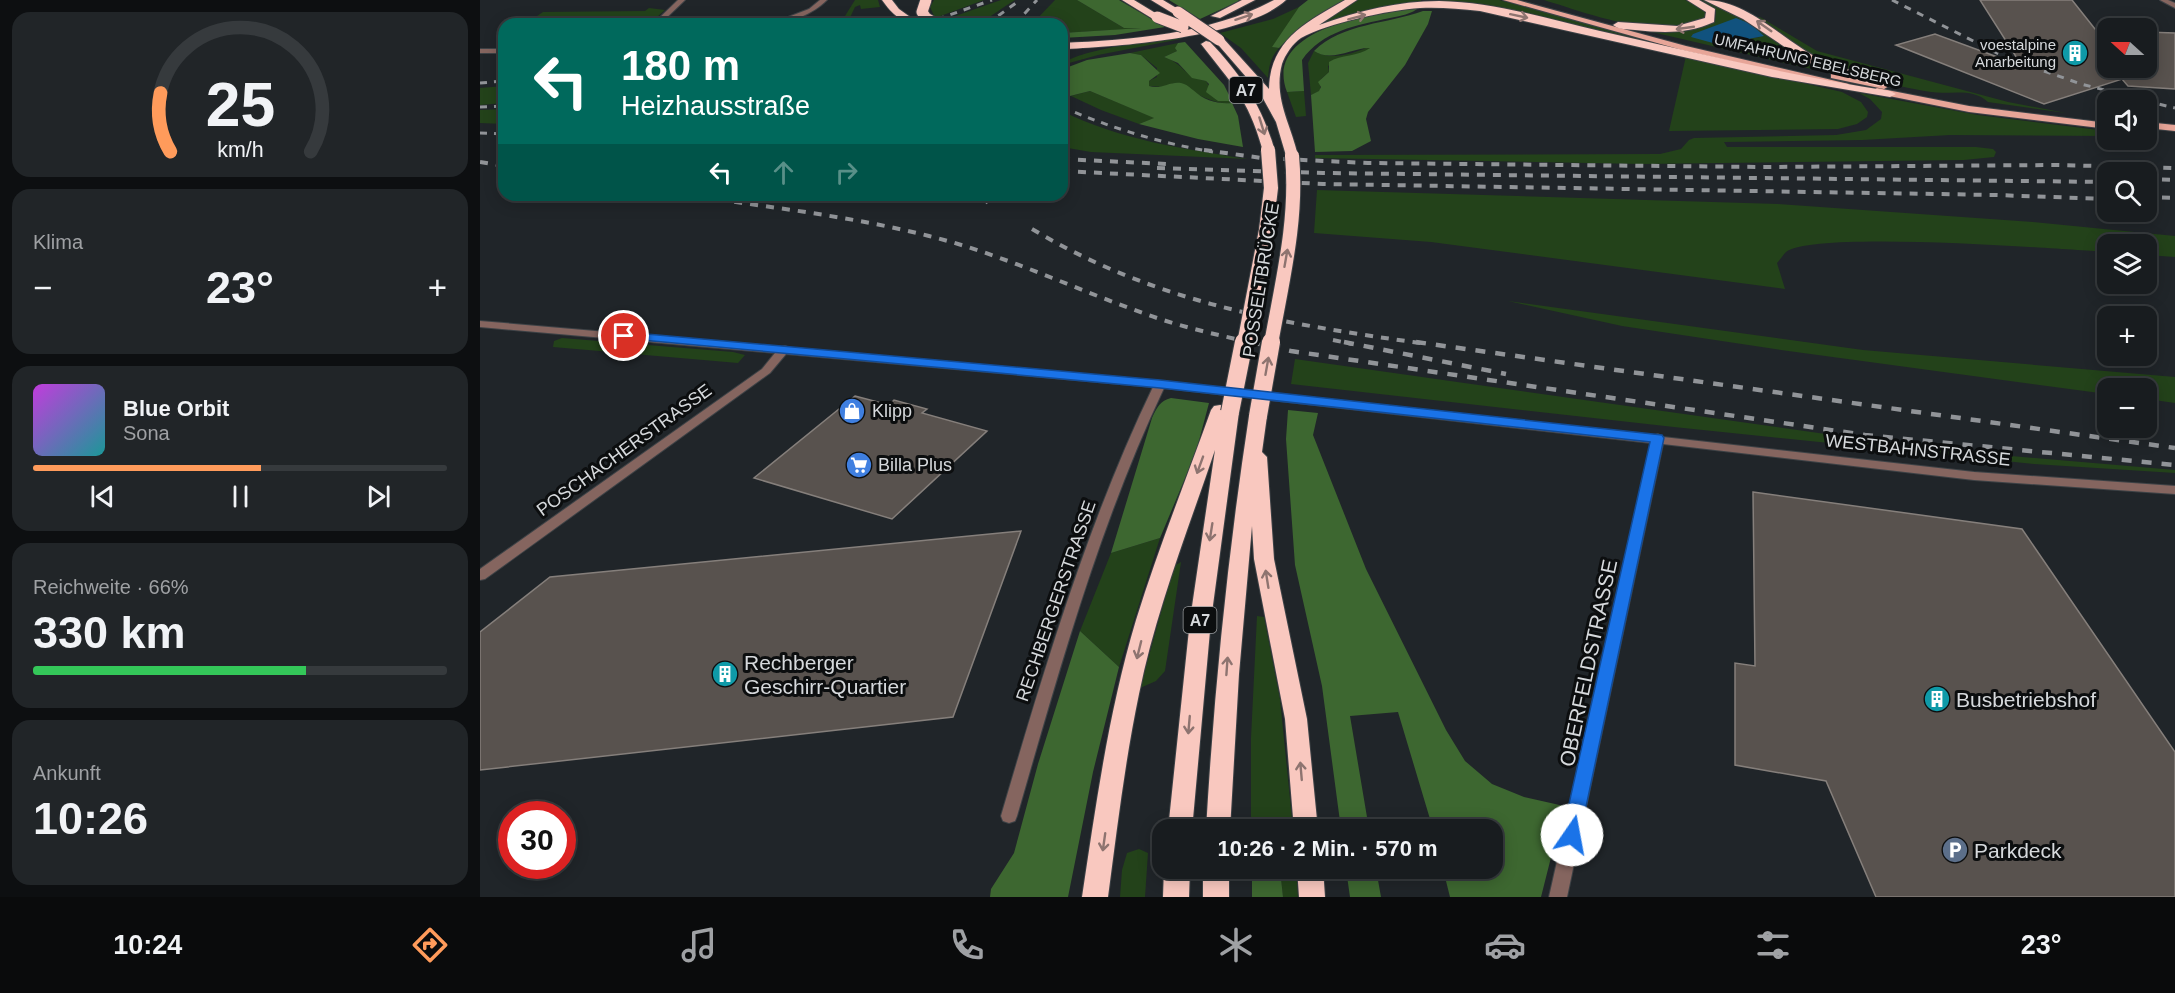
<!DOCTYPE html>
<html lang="de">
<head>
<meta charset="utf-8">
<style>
  body { margin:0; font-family:Helvetica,sans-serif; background:#212528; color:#f1f3f6; height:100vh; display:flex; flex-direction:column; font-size:22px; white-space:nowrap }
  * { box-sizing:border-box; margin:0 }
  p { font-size:20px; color:#9fa1a4 }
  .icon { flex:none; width:33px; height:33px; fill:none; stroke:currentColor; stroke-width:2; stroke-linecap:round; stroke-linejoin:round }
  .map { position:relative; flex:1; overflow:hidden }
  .drawer { display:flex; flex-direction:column; gap:12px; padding:12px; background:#0d0f11; width:480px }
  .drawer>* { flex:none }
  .top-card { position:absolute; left:18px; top:18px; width:570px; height:183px; border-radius:18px; box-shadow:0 3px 15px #0003,0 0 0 2px #363a3d; background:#00695c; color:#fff; overflow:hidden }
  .needle { width:39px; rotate:291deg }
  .fabs { position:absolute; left:1617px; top:18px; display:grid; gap:12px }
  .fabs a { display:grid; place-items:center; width:60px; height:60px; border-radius:12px; background:#181c1f; box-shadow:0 3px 15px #0003,0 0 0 2px #363a3d; font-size:30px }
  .speed { position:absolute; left:18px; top:801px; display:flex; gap:12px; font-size:30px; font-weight:700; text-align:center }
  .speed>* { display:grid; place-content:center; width:78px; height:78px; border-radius:50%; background:#181c1f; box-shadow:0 3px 15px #0003,0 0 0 2px #363a3d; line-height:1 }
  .speed .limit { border:9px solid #d22; background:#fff; color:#111 }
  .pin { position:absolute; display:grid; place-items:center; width:51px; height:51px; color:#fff; margin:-26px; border:3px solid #fff; border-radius:50%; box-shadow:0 2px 6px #0007 }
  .me { position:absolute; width:66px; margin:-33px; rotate:12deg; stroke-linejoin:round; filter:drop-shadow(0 0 4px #0008) }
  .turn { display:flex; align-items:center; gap:21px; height:126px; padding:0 24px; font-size:27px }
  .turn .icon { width:78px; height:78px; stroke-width:2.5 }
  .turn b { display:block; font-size:42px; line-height:51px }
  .lanes { display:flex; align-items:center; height:57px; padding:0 24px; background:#0003; justify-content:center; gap:30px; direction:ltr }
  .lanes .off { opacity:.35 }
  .big { font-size:45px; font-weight:600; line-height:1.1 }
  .drawer .card { flex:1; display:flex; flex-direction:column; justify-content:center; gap:9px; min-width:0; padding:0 21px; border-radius:18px; background:#212528 }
  .drawer .dial { align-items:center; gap:0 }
  .dial svg { height:156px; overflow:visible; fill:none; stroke:#363a3d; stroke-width:7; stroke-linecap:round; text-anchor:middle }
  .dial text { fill:#f1f3f6; stroke:none }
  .song { display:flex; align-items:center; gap:18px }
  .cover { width:72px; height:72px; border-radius:9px; background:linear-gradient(135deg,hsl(290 70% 55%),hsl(180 70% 35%)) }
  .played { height:6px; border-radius:3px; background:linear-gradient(90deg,#ff9b5b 55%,#363a3d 55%) }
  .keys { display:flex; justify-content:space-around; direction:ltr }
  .heat { display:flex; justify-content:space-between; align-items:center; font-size:33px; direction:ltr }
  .charge { height:9px; border-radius:4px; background:linear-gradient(90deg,#34c759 66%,#363a3d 0) }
  .trip { position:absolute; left:672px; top:819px; width:351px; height:60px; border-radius:18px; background:#181c1f; box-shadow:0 3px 15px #0003,0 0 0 2px #363a3d; font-weight:600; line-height:60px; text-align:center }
  .tab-bar { display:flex; height:96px; justify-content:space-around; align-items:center; background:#0a0b0c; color:#9fa1a4 }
  .tab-bar .icon { width:42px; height:42px }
  .tab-bar .on { color:#ff9b5b }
  .tab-bar b { font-size:27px; color:#f1f3f6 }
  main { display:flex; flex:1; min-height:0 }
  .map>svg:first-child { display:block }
</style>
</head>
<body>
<main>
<section class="drawer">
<div class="card dial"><svg viewBox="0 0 100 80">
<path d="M14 69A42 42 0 1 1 86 69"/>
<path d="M14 69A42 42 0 0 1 9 39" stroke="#ff9b5b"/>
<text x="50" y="56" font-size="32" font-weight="700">25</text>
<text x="50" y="72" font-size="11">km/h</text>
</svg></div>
<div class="card"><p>Klima</p>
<div class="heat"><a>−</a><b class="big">23°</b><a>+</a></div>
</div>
<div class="card">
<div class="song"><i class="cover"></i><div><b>Blue Orbit</b><p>Sona</p></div></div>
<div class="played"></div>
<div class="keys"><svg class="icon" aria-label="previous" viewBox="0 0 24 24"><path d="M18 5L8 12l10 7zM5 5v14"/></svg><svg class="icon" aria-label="pause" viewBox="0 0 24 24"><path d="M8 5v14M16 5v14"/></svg><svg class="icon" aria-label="next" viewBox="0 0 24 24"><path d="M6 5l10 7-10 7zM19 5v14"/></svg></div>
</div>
<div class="card"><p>Reichweite · 66%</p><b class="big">330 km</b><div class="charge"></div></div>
<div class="card"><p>Ankunft</p><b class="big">10:26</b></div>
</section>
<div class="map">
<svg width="1695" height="897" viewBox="0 0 1695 897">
  <rect width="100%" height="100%" fill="#202529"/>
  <!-- green -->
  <path fill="#23421a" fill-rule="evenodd" d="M375,0H398L400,7L381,9L380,5L375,7L367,24H360Z
    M454,0H504L455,18L450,7Z
    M521,0H535C507,17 498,33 461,21Z
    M575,0H597L644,28H666L582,33V24H552Z
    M878,0H941V3L842,23Z
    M957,0H1019L1210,51L1002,7L958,3Z
    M1064,0H1205L1222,8L1226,13L1223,20C1173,39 1113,15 1064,0Z
    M1217,0C1249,0 1275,31 1302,45C1330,60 1363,70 1392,83L1159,29C1185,32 1213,35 1235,20L1236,12L1231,7ZM1221,32L1280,37L1267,39L1268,42L1233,43L1213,34Z
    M819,7L793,47L799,48C791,57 789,65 788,78L761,48L740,33L793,19Z
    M169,8L185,10L169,24H45L63,12L165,11Z
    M1276,17H1280L1337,51L1528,102L1586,113L1508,102C1492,87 1470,95 1451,92C1410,85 1365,75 1328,55C1310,45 1293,30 1276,17Z
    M699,37L701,39L618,55L582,65C597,49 674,41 699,37Z
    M698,43L696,48L697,51L684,57C706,65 702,76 726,81L738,101H752V103C730,105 715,91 695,83L682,87L669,86V81L677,77V68L661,55L650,53Z
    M888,47L891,48C877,57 861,56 848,66L849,72L841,79L840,91L831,95L828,63L834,51C849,61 873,54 888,47Z
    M1206,56L1362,92L1381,102L1388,112L1387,117L1377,124L1358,129L1189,131Z
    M24,86V103L0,105V88Z
    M610,91L675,118L659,124L621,110L591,96Z
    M824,91L826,116L816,117L807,92Z
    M1379,93L1498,115L1627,131V136L1470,135L1382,140L1244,142L1247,147H1496L1513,149L1516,152L1514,157L1484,160L1162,164L835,158V155L1180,154L1201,149L1209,140L1214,138L1356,135L1386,130L1401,119L1402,112L1390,99Z
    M24,109V124L0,123V110Z
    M582,111C640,140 704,149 768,159L611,152L582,147Z
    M837,190L1298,204L1553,222L1695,236V257L1667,255L1666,244H1628L1627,252C1579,249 1335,230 1306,252C1303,255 1300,260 1297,263L1305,289L951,242L834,233Z
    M1028,301L1383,350L1695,377V403L1667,399L1666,388H1628L1627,394L1301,350L1142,326Z
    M82,338L253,352L265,355L258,363L73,347L74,341Z
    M815,359L1395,441L1508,454L1695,470V473L1554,464L1194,427L811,384Z
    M680,538L639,667L600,631L631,553Z
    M701,562L685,671L676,681L660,688L694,566Z
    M777,616L784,617L800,699L813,829H771V738Z
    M659,849L668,853L665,897H640L642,870L647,853Z
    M800,869H816L818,897H803Z"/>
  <!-- forest -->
  <path fill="#3d6730" d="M597,0H639L685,27L635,35L582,38V33L661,28H644Z
    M689,0H758L759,1L720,19Z
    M828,0H865L811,36L799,48L792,47L819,7Z
    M939,7C933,14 919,16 910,18C877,25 842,31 822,60L824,91L807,92C782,27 898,13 939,7Z
    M943,11H952L948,24L925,65L888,112L886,119L891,141L872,151L835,152L831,95L839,91L841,87L838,82L849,72V62C861,54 878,57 890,48C873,47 852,63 834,51C862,23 908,24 943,11Z
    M705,42L744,85L752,101H738L726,92L729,84L726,81L712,78L698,63L684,57L697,51L695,48L698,43Z
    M650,53L661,55L680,73L669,81V86C681,90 690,81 701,83C708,85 709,87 713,90C725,101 737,104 752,103L758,116L763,147L718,139L659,124L674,118L610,91L590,96L582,90L583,69L607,60Z
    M691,398L729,403L716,452L680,538L631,553L672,418C677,407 680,401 691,398Z
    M808,410L838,413L833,435L886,569L966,730L985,761L1012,784L1044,797L1084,806L1061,897H970L963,869L1012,868V830L953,829L918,712L870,716L889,829H861L842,686L815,565L806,439Z
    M600,631L639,667L613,772L588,897H510L511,889L534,853L558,764Z
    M772,869H800L803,897H772Z
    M866,869H896L901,897H870Z"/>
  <!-- water -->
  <path fill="#11527e" d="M1256,18L1271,24L1284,36L1268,39L1269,42L1233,43L1211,37L1213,34Z"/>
  <!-- building -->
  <path fill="#58524e" stroke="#857f7b" stroke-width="1.5" d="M1500,0H1592L1615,29H1628V68H1666V32L1695,33V89L1648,86L1642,79L1564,104L1416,45L1455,34L1542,66Z
    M375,396L409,405L414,400L447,409L442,413L507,431L412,519L274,478Z
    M1273,492L1542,529L1695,752V897H1396L1346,781L1255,765V663L1275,666Z
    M541,531L473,717L0,770V632L70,577Z"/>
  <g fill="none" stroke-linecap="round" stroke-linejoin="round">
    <!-- minor casing -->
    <g stroke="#3d4246" stroke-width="2">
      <path id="minor" d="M198,0H205L180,24H173Z
        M340,0H347C333,14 309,24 290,24L329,9Z
        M1680,0H1688L1695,3V8Z
        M0,49H24V53H0Z
        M0,321L301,347L305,346L310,348L680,381L1173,436L1178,434L1183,437L1494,472L1695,486V494L1494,480L1183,444L1087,897H1069L1171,443L684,388C619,525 579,671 537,816L535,821L529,823L523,821L521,816C564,670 607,524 673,387L306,354L290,373L5,579L0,580V569L282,369L295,353L0,327Z"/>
    </g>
    <!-- primary casing -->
    <g stroke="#3d4246" stroke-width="2">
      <path id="primary" d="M1023,0H1037L1206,46L1369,84L1364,87L1202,50Z
        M1354,73L1404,83L1409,86L1404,89L1351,78V74Z
        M1397,88L1489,106L1628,123V129L1489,112L1394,93L1392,91Z
        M1666,122L1695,125V131L1666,128Z"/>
    </g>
    <!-- motorway casing -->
    <g stroke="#3d4246" stroke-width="2">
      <path id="motorway" d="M402,0H412L419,9L440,24C422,24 412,14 402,0Z
        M642,0H654L682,17L673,19Z
        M671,0H683L703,12L694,14Z
        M762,0H775L740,18L731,16Z
        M794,0H806C767,37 636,47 582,49V43C653,40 730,34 794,0Z
        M865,0H877L839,25C878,11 918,1 959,1C1014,2 1068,19 1120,31C1217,53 1312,76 1410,91L1416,94L1410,97L1292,77L1000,11C980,9 960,7 940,8C909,10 848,23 821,38C813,43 805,55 802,64C793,98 811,124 818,156L817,159H807L796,122L780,93L734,40L739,37L743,38L789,89C790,40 826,22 865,0Z
        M1207,0H1219L1235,9L1234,22C1208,34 1183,33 1155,30C1147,29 1139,30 1133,25L1138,22L1197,26L1225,18L1226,12Z
        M1224,0C1271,0 1305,44 1346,62C1361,69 1397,76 1407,84L1405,86H1397L1356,74L1327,62L1263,19Z
        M726,41L730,42C760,73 782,106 794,148L792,151L788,152L782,148C768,98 751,83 721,44Z
        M740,405L756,408L759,412L731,620L712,830H688L710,620L735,450C708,530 676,610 659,694C645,761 637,829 628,897H602C616,804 629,710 656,620C678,549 706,480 731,410L734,406Z
        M778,411L784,412L787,416L782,452L787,457L794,559L827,719L838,830H814L805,719L774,559L772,526L759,674L750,830H726C734,691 748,553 769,416L772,412Z
        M684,868H710L709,897H683Z
        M723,868H749V897H723Z
        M817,868H843L845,897H819Z"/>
    </g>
    <!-- minor -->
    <use href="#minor" fill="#85655f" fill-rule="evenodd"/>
    <!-- primary -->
    <use href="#primary" fill="#e7a598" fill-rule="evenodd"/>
    <!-- motorway -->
    <use href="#motorway" fill="#f9c8bf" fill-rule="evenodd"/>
    <!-- rail-far2 -->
    <path stroke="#919498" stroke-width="3" stroke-dasharray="7 7" stroke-linecap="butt" d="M1412,0L1527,58L1601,84L1664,100
      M444,24L512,0
      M507,24L540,0
      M535,24L557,0
      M0,83L24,81
      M1666,101L1695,108
      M0,107L24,106
      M582,107C631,128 680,143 733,152
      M0,133L24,134"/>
    <!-- rail-far1 -->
    <path stroke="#919498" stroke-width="4" stroke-dasharray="8 8" stroke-linecap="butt" d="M724,150L782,158L888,163L1283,167L1577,165L1695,168
      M582,159L686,164
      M0,162L24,166
      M677,168L843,173L1628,182
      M582,171L843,184L1516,195L1628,199
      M1666,179L1695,180
      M207,195C287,207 370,216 449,236C522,254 592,288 663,313C700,327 739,335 777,344
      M503,197L508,203
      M1666,197L1695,198
      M552,229C678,304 804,324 947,344
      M853,340L872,344"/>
    <!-- rail -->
    <path stroke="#919498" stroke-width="4.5" stroke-dasharray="10 10" stroke-linecap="butt" d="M770,342L811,351L1385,435L1695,465
      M864,342L1026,374
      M936,342L1695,448"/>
    <!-- motorway-bridge-far2 casing -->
    <g stroke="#3d4246" stroke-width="13" stroke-linecap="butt">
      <path id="motorway-bridge-far2" d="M446,0L442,12L446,18L456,24
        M698,12L739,40
        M677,17L703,27
        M788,148V152"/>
    </g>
    <!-- motorway-bridge-far1 casing -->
    <g stroke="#3d4246" stroke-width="16" stroke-linecap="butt">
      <path id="motorway-bridge-far1" d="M764,344L786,230L791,188L788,150
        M791,344C802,282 818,219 812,156"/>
    </g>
    <!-- motorway-bridge casing -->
    <g stroke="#3d4246" stroke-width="20" stroke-linecap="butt">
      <path id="motorway-bridge" d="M750,412L764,342
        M778,416L791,342"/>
    </g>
    <!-- motorway-bridge-far2 -->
    <use href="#motorway-bridge-far2" stroke="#f9c8bf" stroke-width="11"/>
    <!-- motorway-bridge-far1 -->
    <use href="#motorway-bridge-far1" stroke="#f9c8bf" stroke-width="14"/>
    <!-- motorway-bridge -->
    <use href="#motorway-bridge" stroke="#f9c8bf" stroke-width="18"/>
  </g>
  <!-- one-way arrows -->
  <defs><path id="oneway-shaft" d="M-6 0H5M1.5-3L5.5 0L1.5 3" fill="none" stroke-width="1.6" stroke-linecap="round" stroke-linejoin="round" transform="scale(1.5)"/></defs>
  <g stroke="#8e7470">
    <use href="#oneway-shaft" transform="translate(1039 16) rotate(12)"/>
    <use href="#oneway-shaft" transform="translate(764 17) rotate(-18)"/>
    <use href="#oneway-shaft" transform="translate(877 17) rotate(-15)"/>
    <use href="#oneway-shaft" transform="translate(1284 26) rotate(-145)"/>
    <use href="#oneway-shaft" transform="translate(1205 28) rotate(172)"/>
    <use href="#oneway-shaft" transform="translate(782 126) rotate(73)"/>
    <use href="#oneway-shaft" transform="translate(806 258) rotate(-80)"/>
    <use href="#oneway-shaft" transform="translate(787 366) rotate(-80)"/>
    <use href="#oneway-shaft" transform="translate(720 465) rotate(110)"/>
    <use href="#oneway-shaft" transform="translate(731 532) rotate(99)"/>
    <use href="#oneway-shaft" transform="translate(787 579) rotate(-99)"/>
    <use href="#oneway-shaft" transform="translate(659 650) rotate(104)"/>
    <use href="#oneway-shaft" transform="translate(747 666) rotate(-86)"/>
    <use href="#oneway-shaft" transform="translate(709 725) rotate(95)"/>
    <use href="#oneway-shaft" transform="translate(821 771) rotate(-95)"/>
    <use href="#oneway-shaft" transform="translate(624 842) rotate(98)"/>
  </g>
  <!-- route -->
  <path fill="#1a73e8" stroke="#114b97" stroke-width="1.5" d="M144,332L680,380L1182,435L1184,438L1099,840L1092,842L1085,840L1082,835L1170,442L680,388L140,338L138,336Z"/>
  <!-- icons -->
  <defs>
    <g id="building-disc" transform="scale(1.35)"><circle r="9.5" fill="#0f9aa8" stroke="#0c0e0f"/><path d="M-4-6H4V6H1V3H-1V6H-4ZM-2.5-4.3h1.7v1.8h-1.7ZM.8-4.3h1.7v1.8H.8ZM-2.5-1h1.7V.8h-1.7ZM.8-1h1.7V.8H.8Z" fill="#fff"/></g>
    <g id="shop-disc" transform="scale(1.35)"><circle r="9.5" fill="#3f7fe0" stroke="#0c0e0f"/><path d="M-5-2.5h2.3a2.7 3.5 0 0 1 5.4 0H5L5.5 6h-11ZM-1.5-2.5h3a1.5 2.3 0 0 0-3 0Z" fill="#fff"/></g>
    <g id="supermarket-disc" transform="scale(1.35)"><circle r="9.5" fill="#3f7fe0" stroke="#0c0e0f"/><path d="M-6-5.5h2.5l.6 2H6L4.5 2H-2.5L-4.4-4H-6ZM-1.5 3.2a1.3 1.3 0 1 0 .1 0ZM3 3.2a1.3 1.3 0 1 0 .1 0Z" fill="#fff"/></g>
    <g id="parking-disc" transform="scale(1.35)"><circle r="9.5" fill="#5c6f8a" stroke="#0c0e0f"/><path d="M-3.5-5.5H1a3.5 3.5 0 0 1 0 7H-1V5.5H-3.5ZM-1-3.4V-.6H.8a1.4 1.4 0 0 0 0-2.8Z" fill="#fff"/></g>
  </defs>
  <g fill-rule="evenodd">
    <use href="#building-disc" x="1595" y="53"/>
    <use href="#shop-disc" x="372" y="411"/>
    <use href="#supermarket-disc" x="379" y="465"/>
    <use href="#building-disc" x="245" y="674"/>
    <use href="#building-disc" x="1457" y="699"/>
    <use href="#parking-disc" x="1475" y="850"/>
  </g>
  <g text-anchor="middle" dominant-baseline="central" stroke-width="6" stroke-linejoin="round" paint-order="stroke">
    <!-- far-poi labels -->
    <g font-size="15" fill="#d6d9dc" stroke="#0c0e0f" text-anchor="end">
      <text x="1576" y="44">voestalpine<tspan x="1576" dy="17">Anarbeitung</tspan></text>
    </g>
    <!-- far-street labels -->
    <g font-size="15" fill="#d6d9dc" stroke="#0c0e0f">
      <text transform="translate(1328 60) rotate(13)">UMFAHRUNG EBELSBERG</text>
    </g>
    <!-- shield labels -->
    <g fill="#0c0e0f" stroke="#999c9e" stroke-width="1.5">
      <rect x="749.5" y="77" width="33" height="26" rx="4.5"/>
      <rect x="703.5" y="607" width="33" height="26" rx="4.5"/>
    </g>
    <g font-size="16" font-weight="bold" fill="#d6d9dc">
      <text x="766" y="90">A7</text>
      <text x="720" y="620">A7</text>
    </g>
    <!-- street labels -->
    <g font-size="18" fill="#d6d9dc" stroke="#0c0e0f">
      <text transform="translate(781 280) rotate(-81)">POSSELTBRÜCKE</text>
      <text transform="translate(144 450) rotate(-36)">POSCHACHERSTRASSE</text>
      <text transform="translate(1438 450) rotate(6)">WESTBAHNSTRASSE</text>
      <text transform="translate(576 601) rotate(-71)">RECHBERGERSTRASSE</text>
    </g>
    <!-- poi labels -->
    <g font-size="18" fill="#d6d9dc" stroke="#0c0e0f" text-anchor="start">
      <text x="392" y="411">Klipp</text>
      <text x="398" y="465">Billa Plus</text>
    </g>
    <!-- near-poi labels -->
    <g font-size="21" fill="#d6d9dc" stroke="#0c0e0f" text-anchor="start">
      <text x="264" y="662">Rechberger<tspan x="264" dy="24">Geschirr-Quartier</tspan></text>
      <text x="1476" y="699">Busbetriebshof</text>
      <text x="1494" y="850">Parkdeck</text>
    </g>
    <!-- near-street labels -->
    <g font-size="21" fill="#d6d9dc" stroke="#0c0e0f">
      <text transform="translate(1108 663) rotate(-78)">OBERFELDSTRASSE</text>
    </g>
  </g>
</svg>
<div class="fabs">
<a><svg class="needle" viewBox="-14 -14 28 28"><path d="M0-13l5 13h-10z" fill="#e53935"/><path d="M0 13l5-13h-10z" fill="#9fa1a4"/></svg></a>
<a><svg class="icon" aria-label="sound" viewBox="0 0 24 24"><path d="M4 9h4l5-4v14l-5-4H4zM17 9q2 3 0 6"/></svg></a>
<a><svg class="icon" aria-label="search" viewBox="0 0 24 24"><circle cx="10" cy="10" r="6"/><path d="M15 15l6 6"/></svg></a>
<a><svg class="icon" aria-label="layers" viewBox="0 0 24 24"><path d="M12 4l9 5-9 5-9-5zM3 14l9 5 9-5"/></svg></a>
<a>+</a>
<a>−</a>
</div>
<div class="speed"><div class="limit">30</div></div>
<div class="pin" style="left:144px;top:336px;background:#d93025"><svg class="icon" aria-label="arrive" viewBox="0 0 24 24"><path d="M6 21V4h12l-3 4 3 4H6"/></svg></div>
<svg class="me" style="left:1092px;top:835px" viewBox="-20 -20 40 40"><circle r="19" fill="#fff"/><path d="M0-13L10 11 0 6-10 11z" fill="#1a73e8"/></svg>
<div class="trip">10:26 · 2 Min. · 570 m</div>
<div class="top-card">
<div class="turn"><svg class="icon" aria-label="left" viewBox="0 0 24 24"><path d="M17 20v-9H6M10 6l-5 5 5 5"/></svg><div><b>180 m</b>Heizhausstraße</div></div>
<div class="lanes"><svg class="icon" aria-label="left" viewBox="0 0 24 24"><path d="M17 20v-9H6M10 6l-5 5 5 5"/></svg><svg class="icon off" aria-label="ahead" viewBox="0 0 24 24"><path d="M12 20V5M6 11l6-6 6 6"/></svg><svg class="icon off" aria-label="right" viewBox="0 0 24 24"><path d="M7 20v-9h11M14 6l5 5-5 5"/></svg></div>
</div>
</div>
</main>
<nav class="tab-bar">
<b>10:24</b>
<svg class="icon on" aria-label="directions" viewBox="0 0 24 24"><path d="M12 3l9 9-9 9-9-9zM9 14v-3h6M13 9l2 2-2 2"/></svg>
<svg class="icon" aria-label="music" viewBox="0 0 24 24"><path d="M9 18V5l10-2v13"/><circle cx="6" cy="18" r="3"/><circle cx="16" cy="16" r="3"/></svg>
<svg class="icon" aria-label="phone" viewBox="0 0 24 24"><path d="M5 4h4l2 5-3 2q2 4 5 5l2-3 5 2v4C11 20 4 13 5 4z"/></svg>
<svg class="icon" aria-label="climate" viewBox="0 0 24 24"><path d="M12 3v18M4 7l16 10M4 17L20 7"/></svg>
<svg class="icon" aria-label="car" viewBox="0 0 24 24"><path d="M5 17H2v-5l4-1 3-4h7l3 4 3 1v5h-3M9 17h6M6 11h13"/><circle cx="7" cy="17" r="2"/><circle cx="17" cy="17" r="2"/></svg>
<svg class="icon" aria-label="filters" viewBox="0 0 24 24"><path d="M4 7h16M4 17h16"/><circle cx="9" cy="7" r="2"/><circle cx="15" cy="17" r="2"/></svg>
<b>23°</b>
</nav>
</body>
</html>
